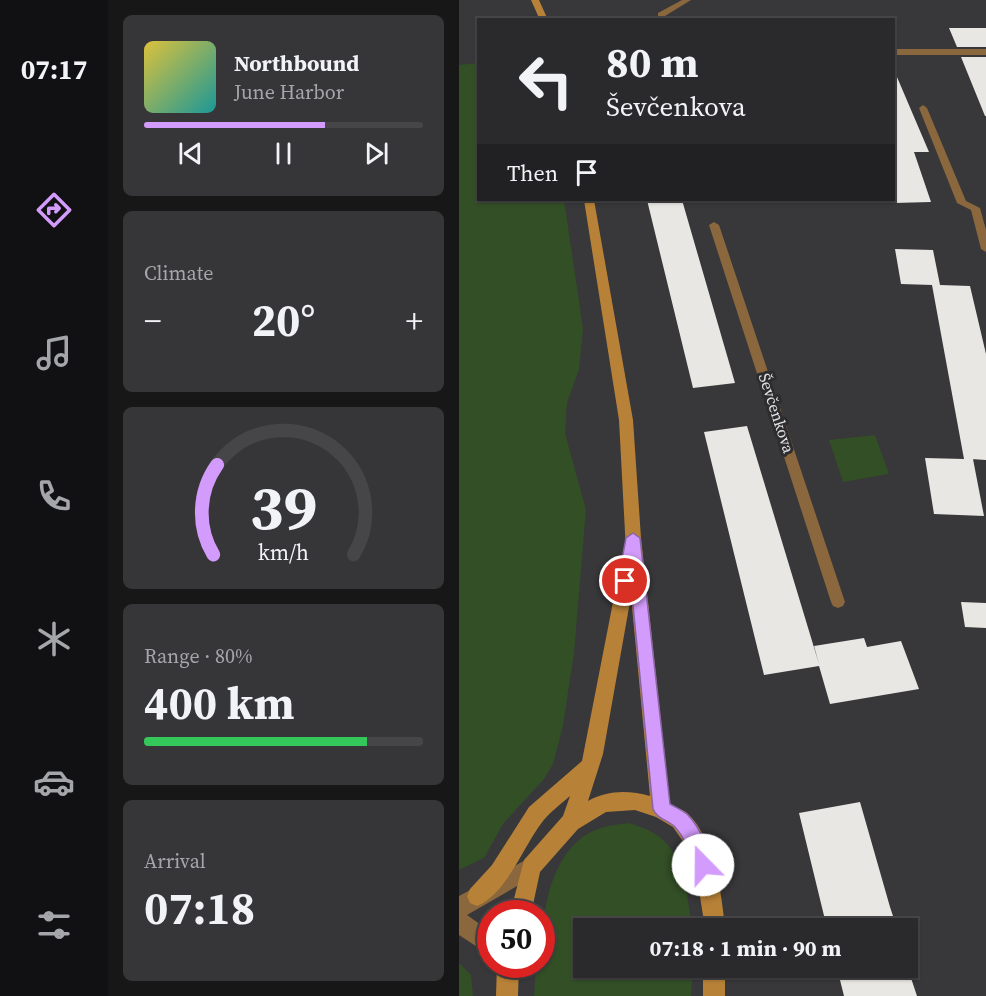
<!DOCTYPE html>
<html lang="en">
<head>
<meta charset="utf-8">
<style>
  body { margin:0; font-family:"Source Serif 4",serif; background:#363538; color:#f1f3f6; height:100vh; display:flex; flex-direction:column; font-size:22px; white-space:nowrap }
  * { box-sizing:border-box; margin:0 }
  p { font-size:20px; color:#a5a6a9 }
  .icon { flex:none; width:33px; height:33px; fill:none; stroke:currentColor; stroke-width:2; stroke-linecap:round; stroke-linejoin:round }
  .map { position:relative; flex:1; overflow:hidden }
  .drawer { display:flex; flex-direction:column; gap:15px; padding:15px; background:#171718; width:351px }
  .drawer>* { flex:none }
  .guide { position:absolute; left:18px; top:18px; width:418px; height:183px; border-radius:0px; box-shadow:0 2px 4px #0004,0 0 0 2px #464548; background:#2a292c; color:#f1f3f6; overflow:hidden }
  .speed { position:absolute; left:18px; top:900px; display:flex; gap:12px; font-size:30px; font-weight:700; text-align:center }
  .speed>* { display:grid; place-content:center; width:78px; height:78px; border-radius:50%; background:#2a292c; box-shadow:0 2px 4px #0004,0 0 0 2px #464548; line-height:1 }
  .speed .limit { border:9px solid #d22; background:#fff; color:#111 }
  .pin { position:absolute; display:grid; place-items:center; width:51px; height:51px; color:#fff; margin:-26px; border:3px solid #fff; border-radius:50%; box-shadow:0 2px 6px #0007 }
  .me { position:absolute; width:66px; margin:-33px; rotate:338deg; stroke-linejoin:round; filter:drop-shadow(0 0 4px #0008) }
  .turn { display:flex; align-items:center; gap:21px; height:126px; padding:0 30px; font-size:27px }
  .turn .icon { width:78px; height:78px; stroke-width:2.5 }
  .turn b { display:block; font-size:42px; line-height:51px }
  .then { display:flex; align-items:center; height:57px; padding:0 30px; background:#0003; gap:12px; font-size:22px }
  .big { font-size:45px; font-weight:700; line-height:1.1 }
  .drawer .card { flex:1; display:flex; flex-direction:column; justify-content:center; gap:9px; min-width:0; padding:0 21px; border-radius:9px; background:#363538 }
  .drawer .dial { align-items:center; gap:0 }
  .dial svg { height:156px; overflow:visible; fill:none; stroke:#464548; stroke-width:7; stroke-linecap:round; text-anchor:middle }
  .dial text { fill:#f1f3f6; stroke:none }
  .song { display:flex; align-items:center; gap:18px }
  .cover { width:72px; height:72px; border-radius:9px; background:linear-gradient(135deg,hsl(50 70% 55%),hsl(180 70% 35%)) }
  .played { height:6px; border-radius:3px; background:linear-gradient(90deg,#d39cfc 65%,#464548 65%) }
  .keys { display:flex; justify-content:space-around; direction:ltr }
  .heat { display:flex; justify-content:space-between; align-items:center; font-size:33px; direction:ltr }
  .charge { height:9px; border-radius:4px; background:linear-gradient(90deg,#34c759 80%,#464548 0) }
  .trip { position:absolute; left:114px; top:918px; width:345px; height:60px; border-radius:0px; background:#2a292c; box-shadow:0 2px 4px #0004,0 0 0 2px #464548; font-weight:700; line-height:60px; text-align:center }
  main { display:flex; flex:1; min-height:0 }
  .tabs { display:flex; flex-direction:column; width:108px; justify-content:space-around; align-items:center; background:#111012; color:#a5a6a9 }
  .tabs .icon { width:42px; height:42px }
  .tabs .on { color:#d39cfc }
  .tabs b { font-size:27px; color:#f1f3f6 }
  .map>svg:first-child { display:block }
</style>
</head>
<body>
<main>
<nav class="tabs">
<b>07:17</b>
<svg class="icon on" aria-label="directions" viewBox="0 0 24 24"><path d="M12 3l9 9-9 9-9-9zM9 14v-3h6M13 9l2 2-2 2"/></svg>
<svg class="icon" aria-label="music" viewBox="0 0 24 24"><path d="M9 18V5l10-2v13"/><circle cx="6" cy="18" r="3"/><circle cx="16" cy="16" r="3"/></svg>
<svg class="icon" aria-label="phone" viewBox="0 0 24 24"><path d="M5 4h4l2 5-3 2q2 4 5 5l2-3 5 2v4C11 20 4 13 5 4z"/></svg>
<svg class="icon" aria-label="climate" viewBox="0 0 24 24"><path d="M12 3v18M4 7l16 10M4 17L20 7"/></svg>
<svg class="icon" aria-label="car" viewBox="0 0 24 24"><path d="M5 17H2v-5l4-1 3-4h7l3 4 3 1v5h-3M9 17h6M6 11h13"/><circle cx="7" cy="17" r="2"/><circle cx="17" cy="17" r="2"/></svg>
<svg class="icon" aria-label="filters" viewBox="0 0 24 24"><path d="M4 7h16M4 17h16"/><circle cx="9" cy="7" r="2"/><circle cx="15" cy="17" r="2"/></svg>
</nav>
<section class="drawer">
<div class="card">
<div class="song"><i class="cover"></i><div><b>Northbound</b><p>June Harbor</p></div></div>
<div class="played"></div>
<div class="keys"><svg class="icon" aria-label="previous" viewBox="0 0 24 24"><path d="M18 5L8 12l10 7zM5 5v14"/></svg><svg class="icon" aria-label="pause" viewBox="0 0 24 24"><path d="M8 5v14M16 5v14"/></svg><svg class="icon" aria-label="next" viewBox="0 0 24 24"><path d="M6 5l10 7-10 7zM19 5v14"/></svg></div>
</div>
<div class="card"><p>Climate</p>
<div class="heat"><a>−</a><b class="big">20°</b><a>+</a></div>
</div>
<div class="card dial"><svg viewBox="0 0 100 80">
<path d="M14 69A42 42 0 1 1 86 69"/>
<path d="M14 69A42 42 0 0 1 16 23" stroke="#d39cfc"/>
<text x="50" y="56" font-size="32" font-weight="700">39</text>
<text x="50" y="72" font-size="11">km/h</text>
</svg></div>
<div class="card"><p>Range · 80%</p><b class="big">400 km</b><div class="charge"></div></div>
<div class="card"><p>Arrival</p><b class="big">07:18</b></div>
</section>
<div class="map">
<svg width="527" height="996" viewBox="0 0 527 996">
  <rect width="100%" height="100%" fill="#38373a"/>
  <!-- green -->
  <path fill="#324f26" d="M19,63L20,200H105L124,328L120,369L108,403L106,433L127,510L115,653L104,726L94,764L85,779L44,824L25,858L0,870V65Z
    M416,435L430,474L384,482L370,440Z
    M169,823C226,837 226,878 233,928H124V968H234L232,996H75L77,965L82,964C82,923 87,863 125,836C138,827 154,825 169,823Z
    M0,963L12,975L14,996H0Z"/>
  <!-- building -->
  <path fill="#e9e7e3" d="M490,28H527V47H498Z
    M502,57H527V116H526Z
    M435,70L470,152H455L472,202L435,203Z
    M188,200H223L276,383L234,388Z
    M436,249L474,250L481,285L511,286L527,354V460L512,459H514L525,516L475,514L466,458L505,459L473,285L442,284Z
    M288,426L360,664L355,646L405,638L408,647L442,641L460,689L371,704L360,666L305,675L245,432Z
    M502,602L527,603V628L506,627Z
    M401,802L431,907L438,928H368L340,813Z
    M448,966L458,996H385L378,968H448Z"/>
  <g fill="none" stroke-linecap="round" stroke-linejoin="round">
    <!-- service -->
    <path fill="#8a673c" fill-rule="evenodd" d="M223,0H232L206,16L207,20H199V13Z
      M464,105L468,108L507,201L521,208L527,230V252L522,249L512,210L498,203L460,108Z
      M255,222L260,225L386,602L384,606L379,608L374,606L372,602L250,225Z"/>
    <!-- minor -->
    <path fill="#8a673c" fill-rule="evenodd" d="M435,49H527V55H435Z
      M72,857L79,860L82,867L79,874L8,915L32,932V956L0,935V896Z"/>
    <!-- secondary -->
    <path fill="#b78137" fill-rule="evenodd" d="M72,0H80L89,20H81Z
      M125,200H135L174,420L182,538L211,804C216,807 223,809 228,813C255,837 263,895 266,928H246L239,884L230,850L214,827L197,817L176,810L147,812L119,829L81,872L72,914H51L65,860L104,816L111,796C102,804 91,812 84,821C64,846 48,894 18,906L11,903L8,896L11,889L33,865L70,807L123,761L163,556L167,551L160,420ZM172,596L191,796C170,790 148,790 129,801L144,754Z
      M38,964H60L59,996H37Z
      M244,968H266V996H244Z"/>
  </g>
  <!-- route -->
  <path fill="#d39cfc" stroke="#8965a4" stroke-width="1.5" d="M174,533L181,538L211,804C216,807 223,810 228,814C239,825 256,856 250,871L244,874L237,871C231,856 228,840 216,827C209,820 198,819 194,809L172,585L166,587L161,586L159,581L167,538Z"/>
  <g text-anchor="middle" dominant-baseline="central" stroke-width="6" stroke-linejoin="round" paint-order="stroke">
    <!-- street labels -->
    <g font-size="16" fill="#e0e0e2" stroke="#2d2d30">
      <text transform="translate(318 413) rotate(72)">Ševčenkova</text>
    </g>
  </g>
</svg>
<div class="speed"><div class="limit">50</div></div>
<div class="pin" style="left:166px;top:581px;background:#d93025"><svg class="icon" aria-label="arrive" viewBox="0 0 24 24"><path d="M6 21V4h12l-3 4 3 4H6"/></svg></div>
<svg class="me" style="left:244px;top:865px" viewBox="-20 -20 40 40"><circle r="19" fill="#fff"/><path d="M0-13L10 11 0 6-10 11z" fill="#d39cfc"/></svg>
<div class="trip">07:18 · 1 min · 90 m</div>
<div class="guide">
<div class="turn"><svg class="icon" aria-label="left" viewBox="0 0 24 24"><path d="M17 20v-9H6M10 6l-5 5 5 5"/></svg><div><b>80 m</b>Ševčenkova</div></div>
<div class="then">Then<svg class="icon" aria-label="arrive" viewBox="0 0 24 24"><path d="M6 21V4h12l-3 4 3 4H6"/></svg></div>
</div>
</div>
</main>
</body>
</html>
